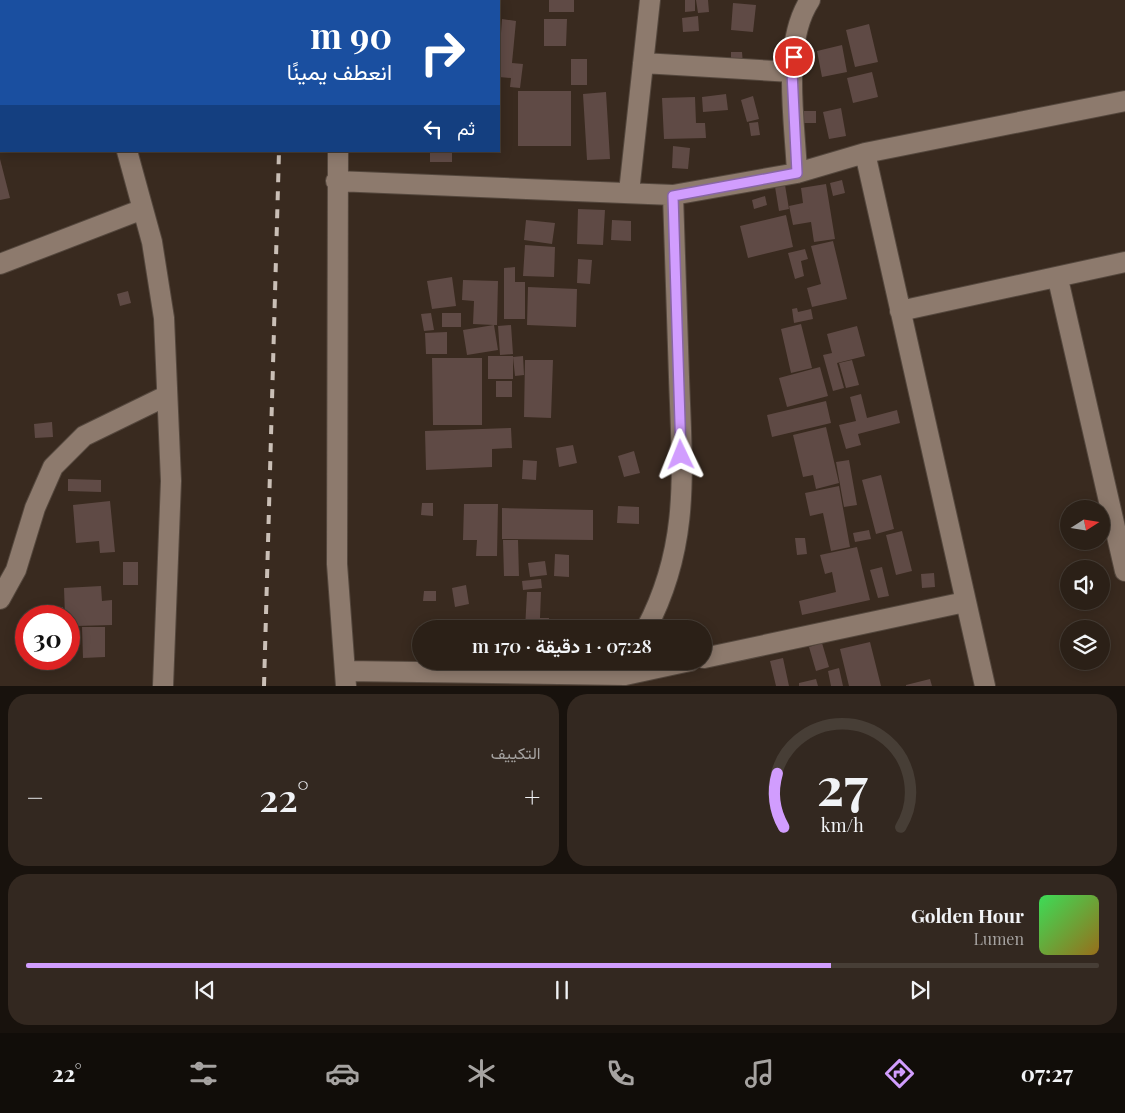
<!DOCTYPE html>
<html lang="ar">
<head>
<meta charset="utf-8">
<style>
  body { margin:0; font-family:"Playfair Display",Vazirmatn,serif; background:#332820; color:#f1f3f6; direction:rtl; height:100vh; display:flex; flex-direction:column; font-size:19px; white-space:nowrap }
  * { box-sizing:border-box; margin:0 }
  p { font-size:16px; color:#a6a3a1 }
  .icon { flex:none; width:28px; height:28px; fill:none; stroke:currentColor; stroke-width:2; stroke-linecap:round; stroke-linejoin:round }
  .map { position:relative; height:686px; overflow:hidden; direction:ltr }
  .side { display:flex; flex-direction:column; gap:8px; padding:8px; background:#18120d; flex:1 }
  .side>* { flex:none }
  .hud { position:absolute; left:0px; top:0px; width:500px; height:152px; box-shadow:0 2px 12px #0003,0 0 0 1px #473e36; direction:rtl; background:#1a4fa0; color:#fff; overflow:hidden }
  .needle { width:32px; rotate:78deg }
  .controls { position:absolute; left:1060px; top:500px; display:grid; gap:10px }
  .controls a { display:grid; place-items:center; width:50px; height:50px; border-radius:50%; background:#2b2017; box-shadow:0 2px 12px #0003,0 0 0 1px #473e36; font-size:25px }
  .speed { position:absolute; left:15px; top:605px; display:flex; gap:10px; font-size:25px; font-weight:700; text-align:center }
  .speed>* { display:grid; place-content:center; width:65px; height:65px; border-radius:50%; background:#2b2017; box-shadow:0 2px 12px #0003,0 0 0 1px #473e36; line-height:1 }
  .speed .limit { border:8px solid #d22; background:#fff; color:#111 }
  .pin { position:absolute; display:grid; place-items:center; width:42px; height:42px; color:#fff; margin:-21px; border:2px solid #fff; border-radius:50%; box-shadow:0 1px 5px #0007 }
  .me { position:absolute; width:55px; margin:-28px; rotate:358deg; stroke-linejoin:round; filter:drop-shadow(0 0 4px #0008) }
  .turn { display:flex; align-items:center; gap:18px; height:105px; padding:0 25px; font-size:22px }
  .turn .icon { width:65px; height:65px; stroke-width:2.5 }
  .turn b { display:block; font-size:35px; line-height:42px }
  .then { display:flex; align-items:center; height:48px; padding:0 25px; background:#0003; gap:10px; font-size:19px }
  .big { font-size:38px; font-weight:600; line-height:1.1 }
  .side .tile { flex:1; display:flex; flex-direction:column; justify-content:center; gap:8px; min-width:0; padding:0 18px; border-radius:20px; background:#332820 }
  .side .dial { align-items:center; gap:0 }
  .dial svg { height:130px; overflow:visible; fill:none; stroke:#473e36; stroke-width:7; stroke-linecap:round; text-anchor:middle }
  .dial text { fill:#f1f3f6; stroke:none }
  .song { display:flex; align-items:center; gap:15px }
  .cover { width:60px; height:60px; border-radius:8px; background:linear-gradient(135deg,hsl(130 70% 55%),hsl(40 70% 35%)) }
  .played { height:5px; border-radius:2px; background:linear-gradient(90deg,#d19dfe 75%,#473e36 75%) }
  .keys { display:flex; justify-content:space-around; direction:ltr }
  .heat { display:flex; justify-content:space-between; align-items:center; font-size:28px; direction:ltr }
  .side .tiles { flex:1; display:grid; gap:8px; grid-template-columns:1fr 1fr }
  .tile:last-child { grid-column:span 2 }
  .trip { position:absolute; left:412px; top:620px; width:300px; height:50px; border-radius:25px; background:#2b2017; box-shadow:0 2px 12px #0003,0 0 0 1px #473e36; font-weight:600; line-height:50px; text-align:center; direction:rtl }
  .tabs { display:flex; height:80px; justify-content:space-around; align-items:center; background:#110d09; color:#a6a3a1 }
  .tabs .icon { width:35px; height:35px }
  .tabs .selected { color:#d19dfe }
  .tabs b { font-size:22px; color:#f1f3f6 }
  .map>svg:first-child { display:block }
</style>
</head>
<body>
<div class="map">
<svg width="1125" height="686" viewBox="0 0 1125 686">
  <rect width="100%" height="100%" fill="#392a1f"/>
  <!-- building -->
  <path fill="#5f4a45" d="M549,0H574V12H549Z
    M685,0H695V11L685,12Z
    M696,0H708L709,12L698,13Z
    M733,3L756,5L753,32L731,30Z
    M698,16L699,31L683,32L682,18Z
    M502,19L516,21L512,63L523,64L520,88L510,87L511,78L499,77V33H501Z
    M544,19H567L566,46H544Z
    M869,24L878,62L855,67L846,30Z
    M842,45L847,72L822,77L817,51Z
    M731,52H742L743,64L731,65Z
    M571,59H587V85H571Z
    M872,72L878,97L853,103L847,78Z
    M518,91H571V146H518Z
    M606,92L610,159L587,160L583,94Z
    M726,94L728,110L703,112L702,97Z
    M753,96L759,119L747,122L741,100Z
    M695,97L696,123H705L706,138L664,139L662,98Z
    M841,108L846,136L829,139L823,112Z
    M801,111H816V123H802Z
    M758,122L760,135L751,136L749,123Z
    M673,146L690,148L688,169L672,168Z
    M430,151H452V162H430Z
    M0,159L10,198L0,200Z
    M842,180L845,193L833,196L830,183Z
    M826,184L835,239L814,242L811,222L793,225L789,206L803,203L801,188Z
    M785,185L789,209L779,211L775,187Z
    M765,196L767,205L754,209L752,200Z
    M578,209L605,210L603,245L577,244Z
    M786,215L793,247L748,258L740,226Z
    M526,220L555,223L552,244L524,240Z
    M612,220L631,221V241L611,240Z
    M833,241L847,299L812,307L807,288L821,284L811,246Z
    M525,245L555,247L554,277L523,276Z
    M805,249L808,259L801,261L804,276L795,279L788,253Z
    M578,259L592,260L590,284L577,283Z
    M515,267V282H525V319H504V268Z
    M452,277L456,306L432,309L427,281Z
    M463,280L498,281L497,325H494L498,350L467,355L463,330L494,325L473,324L474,301L462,300Z
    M528,287L577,289L576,327L527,325Z
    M128,291L131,303L120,306L117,294Z
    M797,308L798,312L811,309L813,319L794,323L792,309Z
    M431,313L434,330L424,331L421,314Z
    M442,313H461V327H442Z
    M801,324L812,368L791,373L781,329Z
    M511,325L513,354L500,355L498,326Z
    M857,326L865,356L837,363L844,388L833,391L823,355L832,353L827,334Z
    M447,332V354H426L425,333Z
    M488,356H513V379H488Z
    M523,356L524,375L515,376L513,357Z
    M432,358H482V425H433Z
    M525,360H553L551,418L524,417Z
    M852,360L859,385L846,388L839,363Z
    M820,367L828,396L787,407L779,378Z
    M496,381H512V397H496Z
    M861,394L867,418L897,410L900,423L858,434L861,445L846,449L839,425L856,421L850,397Z
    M826,401L831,423L772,437L767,415Z
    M52,422L53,437L35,438L34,424Z
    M826,427L839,483L816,489L813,475L803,477L793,435Z
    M511,428L512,448L492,449V467L426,470L425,431Z
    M573,445L577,463L559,467L556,448Z
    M634,451L640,473L624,477L618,456Z
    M523,460L537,461L536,480L522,479Z
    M849,460L857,505L844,507L836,462Z
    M881,475L894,529L876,534L862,480Z
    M68,479L101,480V492L68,491Z
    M839,486L850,547L831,551L823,513L810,516L805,493Z
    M110,501L115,552L100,553L99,541L76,543L73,505Z
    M422,503H433V516L421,515Z
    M464,504H498L497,556H476L477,540H463Z
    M618,506L639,507V524L617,523Z
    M502,508L593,510V540L502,539Z
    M869,530L871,539L855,542L853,533Z
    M902,531L912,571L896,575L886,535Z
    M795,538H805L807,554L797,555Z
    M503,540H518L519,576H504Z
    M857,547L870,600L802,615L799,601L836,592L832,572L825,574L820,555Z
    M555,554L569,555V577L554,576Z
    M545,561L547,575L530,577L528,563Z
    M123,562H138V585H123Z
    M882,567L889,596L878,598L870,570Z
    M934,573L935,587L922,588L921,574Z
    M541,579L542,588L523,590L522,581Z
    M466,585L469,604L455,607L452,588Z
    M101,586L102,601L112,600V625L76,626L77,641H69V616H65L64,588Z
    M424,591H436V601H423Z
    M527,592H541L540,618H549V629H525Z
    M63,607L65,616H51L50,609Z
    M82,627H105V657L83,658Z
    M870,642L881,686H849L840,649Z
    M822,643L829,667L816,671L809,647Z
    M783,658L789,686H776L770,661Z
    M839,668L843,686H831L828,671Z
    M816,679L818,686H799V683Z
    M930,679L932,686H906V685Z"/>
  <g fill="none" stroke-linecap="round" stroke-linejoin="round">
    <!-- minor casing -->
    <g stroke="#54473d" stroke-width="22">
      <path id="minor" d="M94,1V0
        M171,1V0
        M201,1L208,0
        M347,1V0
        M0,43H1
        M643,63L792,72
        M127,151L152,242L164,318L171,481L163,686
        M338,151L337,564L346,686
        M865,153L985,686
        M797,173C795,121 781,44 810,0
        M336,181L673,195L797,173L865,153L1125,101
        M629,192L650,0
        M0,264L143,209
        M1058,279L1125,571
        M900,311L1125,262
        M0,599L16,570L35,508L53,467L84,436L166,396
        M646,629C691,544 682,469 679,377C677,317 675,256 673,195
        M704,658L965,602
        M345,671L625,675L690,661"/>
    </g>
    <!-- minor -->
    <use href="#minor" stroke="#8d7a6d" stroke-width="20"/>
    <!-- rail -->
    <path stroke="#cabfb6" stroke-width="4" stroke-dasharray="9 9" stroke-linecap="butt" d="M283,1L284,0
      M264,686L279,151"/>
  </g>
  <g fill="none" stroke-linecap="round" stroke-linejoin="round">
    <!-- route casing -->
    <g stroke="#8866a5" stroke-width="12">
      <path id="route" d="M681,455L673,196L797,173L792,72L794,57"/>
    </g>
    <!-- route -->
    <use href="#route" stroke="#d19dfe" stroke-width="9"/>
  </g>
</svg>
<div class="controls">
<a><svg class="needle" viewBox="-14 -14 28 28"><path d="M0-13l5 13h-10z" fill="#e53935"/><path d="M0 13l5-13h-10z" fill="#a6a3a1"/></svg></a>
<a><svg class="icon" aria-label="sound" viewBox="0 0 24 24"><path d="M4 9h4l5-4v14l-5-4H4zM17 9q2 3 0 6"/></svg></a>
<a><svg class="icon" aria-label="layers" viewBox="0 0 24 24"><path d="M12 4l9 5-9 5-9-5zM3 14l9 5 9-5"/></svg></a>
</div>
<div class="speed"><div class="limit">30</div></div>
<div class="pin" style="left:794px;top:57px;background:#d93025"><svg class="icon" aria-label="arrive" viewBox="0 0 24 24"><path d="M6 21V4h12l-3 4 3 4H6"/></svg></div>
<svg class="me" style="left:681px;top:455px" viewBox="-20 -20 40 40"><path d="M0-17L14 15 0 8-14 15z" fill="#d19dfe" stroke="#fff" stroke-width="4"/></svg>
<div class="trip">07:28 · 1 دقيقة · 170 m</div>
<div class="hud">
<div class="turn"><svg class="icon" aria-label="right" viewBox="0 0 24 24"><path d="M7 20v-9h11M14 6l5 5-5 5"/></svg><div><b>90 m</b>انعطف يمينًا</div></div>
<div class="then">ثم<svg class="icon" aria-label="left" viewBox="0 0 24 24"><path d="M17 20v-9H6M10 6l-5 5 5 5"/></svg></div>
</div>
</div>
<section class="side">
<div class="tiles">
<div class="tile dial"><svg viewBox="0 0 100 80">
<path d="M14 69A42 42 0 1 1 86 69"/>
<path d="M14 69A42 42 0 0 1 10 36" stroke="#d19dfe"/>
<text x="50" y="56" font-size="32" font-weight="700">27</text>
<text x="50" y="72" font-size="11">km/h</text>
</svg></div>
<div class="tile"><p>التكييف</p>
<div class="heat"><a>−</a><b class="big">22°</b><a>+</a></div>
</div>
<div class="tile">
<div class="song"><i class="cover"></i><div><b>Golden Hour</b><p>Lumen</p></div></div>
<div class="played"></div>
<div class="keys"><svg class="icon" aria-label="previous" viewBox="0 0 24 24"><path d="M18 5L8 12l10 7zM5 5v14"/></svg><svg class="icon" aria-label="pause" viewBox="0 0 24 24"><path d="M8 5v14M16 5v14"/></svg><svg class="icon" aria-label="next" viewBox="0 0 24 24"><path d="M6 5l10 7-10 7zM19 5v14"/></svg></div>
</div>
</div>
</section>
<nav class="tabs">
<b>07:27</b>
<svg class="icon selected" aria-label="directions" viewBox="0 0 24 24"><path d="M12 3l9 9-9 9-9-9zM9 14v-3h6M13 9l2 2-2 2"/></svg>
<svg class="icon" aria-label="music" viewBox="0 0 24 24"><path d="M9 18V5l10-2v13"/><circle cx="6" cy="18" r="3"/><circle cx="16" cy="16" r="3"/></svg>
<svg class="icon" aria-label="phone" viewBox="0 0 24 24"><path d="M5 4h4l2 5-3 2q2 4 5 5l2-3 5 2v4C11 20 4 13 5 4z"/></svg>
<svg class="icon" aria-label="climate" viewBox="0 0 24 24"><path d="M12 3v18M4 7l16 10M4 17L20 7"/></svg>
<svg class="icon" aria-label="car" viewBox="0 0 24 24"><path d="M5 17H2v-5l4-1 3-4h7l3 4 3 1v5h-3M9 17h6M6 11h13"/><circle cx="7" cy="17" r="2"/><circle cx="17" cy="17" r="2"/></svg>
<svg class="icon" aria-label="filters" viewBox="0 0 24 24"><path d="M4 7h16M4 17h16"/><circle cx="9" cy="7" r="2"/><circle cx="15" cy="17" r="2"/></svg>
<b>22°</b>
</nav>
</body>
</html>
